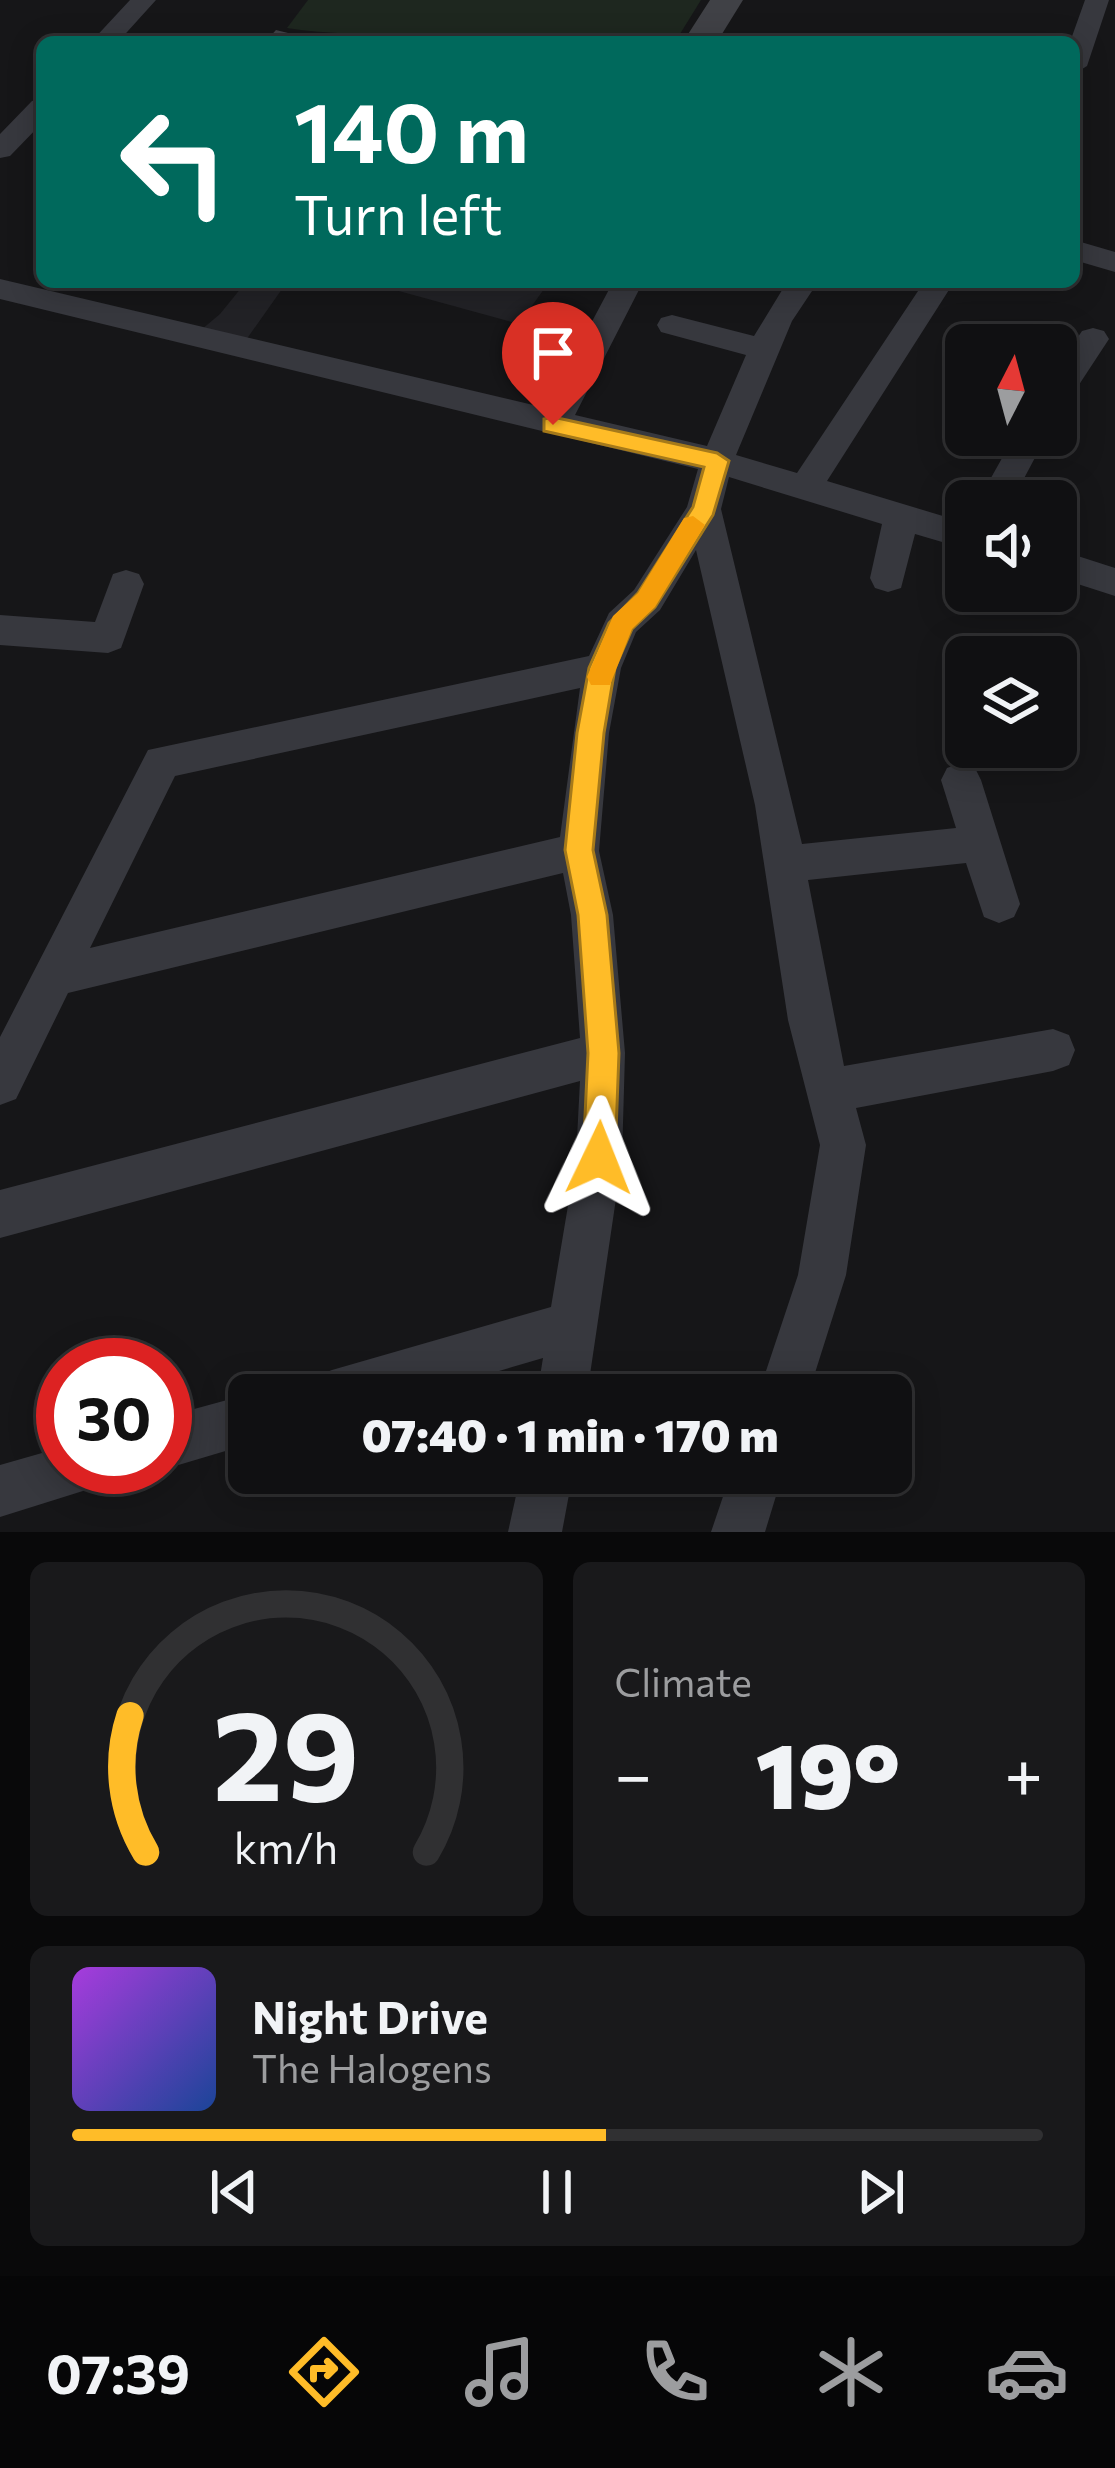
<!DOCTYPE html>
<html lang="en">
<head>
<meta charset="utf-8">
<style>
  body { margin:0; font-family:Commissioner,sans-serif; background:#19191b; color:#f1f3f6; height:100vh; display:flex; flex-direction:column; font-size:45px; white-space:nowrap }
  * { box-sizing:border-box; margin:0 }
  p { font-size:39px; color:#9c9d9f }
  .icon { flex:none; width:66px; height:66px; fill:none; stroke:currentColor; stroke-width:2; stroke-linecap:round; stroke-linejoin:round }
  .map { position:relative; height:1532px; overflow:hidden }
  .panel { display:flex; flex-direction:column; gap:30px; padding:30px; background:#09090a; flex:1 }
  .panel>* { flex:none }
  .banner { position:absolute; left:36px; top:36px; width:1044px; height:252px; border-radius:18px; box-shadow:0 6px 30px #0003,0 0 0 3px #303032; background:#00695c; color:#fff; overflow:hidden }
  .needle { width:78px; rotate:6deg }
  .buttons { position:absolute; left:945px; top:324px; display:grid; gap:24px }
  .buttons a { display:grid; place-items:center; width:132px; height:132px; border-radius:18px; background:#101012; box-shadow:0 6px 30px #0003,0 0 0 3px #303032; font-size:60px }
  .speed { position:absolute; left:36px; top:1338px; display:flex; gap:24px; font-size:60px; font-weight:700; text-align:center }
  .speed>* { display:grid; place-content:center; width:156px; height:156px; border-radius:50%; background:#101012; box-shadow:0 6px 30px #0003,0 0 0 3px #303032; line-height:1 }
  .speed .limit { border:18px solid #d22; background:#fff; color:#111 }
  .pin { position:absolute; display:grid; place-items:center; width:102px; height:102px; color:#fff; margin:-123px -51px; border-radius:50% 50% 50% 0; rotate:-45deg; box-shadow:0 0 12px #0007 }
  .pin .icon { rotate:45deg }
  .me { position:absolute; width:132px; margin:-66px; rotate:2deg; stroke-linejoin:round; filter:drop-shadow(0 0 9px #0008) }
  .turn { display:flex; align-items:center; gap:42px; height:252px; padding:0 60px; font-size:54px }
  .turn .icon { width:156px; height:156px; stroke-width:2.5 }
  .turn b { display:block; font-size:84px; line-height:102px }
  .big { font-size:90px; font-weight:800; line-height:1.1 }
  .panel .card { flex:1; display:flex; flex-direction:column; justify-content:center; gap:18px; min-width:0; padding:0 42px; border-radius:18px; background:#19191b }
  .panel .dial { align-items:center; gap:0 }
  .dial svg { height:312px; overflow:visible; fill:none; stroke:#303032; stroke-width:7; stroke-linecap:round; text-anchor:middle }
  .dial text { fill:#f1f3f6; stroke:none }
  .song { display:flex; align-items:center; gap:36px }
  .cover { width:144px; height:144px; border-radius:18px; background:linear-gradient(135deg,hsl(280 70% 55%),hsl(220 70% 35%)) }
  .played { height:12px; border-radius:6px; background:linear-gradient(90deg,#ffbc28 55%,#303032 55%) }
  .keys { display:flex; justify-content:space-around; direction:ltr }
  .heat { display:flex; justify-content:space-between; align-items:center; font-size:66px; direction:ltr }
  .panel .tiles { flex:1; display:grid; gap:30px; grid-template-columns:1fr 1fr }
  .card:last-child { grid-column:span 2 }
  .trip { position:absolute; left:228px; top:1374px; width:684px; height:120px; border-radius:18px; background:#101012; box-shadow:0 6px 30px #0003,0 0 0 3px #303032; font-weight:800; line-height:120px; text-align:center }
  .menu { display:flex; height:192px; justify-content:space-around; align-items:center; background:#060607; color:#9c9d9f }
  .menu .icon { width:84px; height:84px }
  .menu .current { color:#ffbc28 }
  .menu b { font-size:54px; color:#f1f3f6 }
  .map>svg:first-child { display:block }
</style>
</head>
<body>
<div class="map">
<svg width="1115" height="1532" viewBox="0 0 1115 1532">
  <rect width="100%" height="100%" fill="#161618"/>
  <!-- built -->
  <path fill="#222226" d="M246,282H287L246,340L201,330L220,314Z
    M366,282H549L519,324Z"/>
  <!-- green -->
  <path fill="#1e271f" d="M308,0H701L675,42H411C370,32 329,35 287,28Z"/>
  <!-- building -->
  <path fill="#404146" d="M710,0H743L717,42H683Z
    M276,30L316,40V42H265Z"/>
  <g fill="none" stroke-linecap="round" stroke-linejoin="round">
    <!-- minor -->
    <path fill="#37383e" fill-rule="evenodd" d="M130,0H156L118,42H91Z
      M1085,0H1109L1087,66L1074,74V42H1070Z
      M42,99V123L10,156L0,158V134L32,101Z
      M1074,240L1115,252V272L1074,260Z
      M0,279L546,408L613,282H643L575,415L707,446L746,355L661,332L657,325L661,318L672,315L754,336L787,282H818L792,321L736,455L797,473L924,282H954L827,481L966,523V549L915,534L901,588L888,592L875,588L870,578L882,524L729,477L721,509L802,844L956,828L941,780L947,768L961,763L975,768L981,780L1020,904L1014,917L999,923L984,917L966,863L808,880L844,1066L1053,1029L1069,1035L1075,1050L1069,1065L1053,1071L856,1108L866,1145L846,1275L808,1395H758L798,1275L820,1145L788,1020L755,805L696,550L660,610L636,632L621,668L609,733L599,851L613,915L625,1053L622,1158L587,1395H537L543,1358L418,1395H307L314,1377L332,1370L551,1307L576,1158L580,1081L0,1238V1190L580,1038L571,915L563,873L68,993L16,1099L0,1105V1037L148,750L589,656L609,613L634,590L687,507L698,469L0,299ZM580,688L560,837L90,948L175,776Z
      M1093,328L1104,331L1109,339L1067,403L1056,406V370L1082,331Z
      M1015,435H1047L1012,501H978Z
      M1056,549L1115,568V596L1056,577Z
      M126,570L139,574L144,584L121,648L108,653L0,645V615L95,622L113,574Z
      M249,1394L253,1395H249V1444L165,1469L161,1467H165V1417Z
      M63,1447V1467H110L102,1485L0,1517V1465Z
      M521,1473H573L562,1532H508Z
      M731,1473H783L765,1532H711Z"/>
  </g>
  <!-- route -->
  <path fill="#ffbc28" stroke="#a67a1a" stroke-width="3" d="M553,417L717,453L729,461L713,515L655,607L632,629L615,668L604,733L593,850L607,915L619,1053L615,1158L611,1170L599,1174L588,1170L583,1158L588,1053L578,915L565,850L577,733L589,668L609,623L638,593L693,507L704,467L544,431V419Z"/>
  <!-- slow -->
  <path fill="#f59e0b" d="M693,516L705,525L655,607L632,629L610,685H591L587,677L613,616L638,593L684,518Z"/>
</svg>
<div class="buttons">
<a><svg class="needle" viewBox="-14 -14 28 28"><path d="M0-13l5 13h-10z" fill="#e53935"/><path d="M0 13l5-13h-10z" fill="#9c9d9f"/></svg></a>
<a><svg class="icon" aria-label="sound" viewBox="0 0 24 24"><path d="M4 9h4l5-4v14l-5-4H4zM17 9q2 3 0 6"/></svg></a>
<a><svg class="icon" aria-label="layers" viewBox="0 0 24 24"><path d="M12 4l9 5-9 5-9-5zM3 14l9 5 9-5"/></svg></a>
</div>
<div class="speed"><div class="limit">30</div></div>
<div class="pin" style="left:553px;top:425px;background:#d93025"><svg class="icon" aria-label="arrive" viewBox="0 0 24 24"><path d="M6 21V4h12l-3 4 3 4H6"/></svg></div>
<svg class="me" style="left:599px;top:1158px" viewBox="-20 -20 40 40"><path d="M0-17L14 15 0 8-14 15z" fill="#ffbc28" stroke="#fff" stroke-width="4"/></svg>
<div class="trip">07:40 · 1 min · 170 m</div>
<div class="banner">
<div class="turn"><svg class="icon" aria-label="left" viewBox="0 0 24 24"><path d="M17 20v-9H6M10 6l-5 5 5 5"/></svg><div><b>140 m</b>Turn left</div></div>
</div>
</div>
<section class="panel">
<div class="tiles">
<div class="card dial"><svg viewBox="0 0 100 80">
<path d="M14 69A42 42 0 1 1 86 69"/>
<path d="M14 69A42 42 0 0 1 10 34" stroke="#ffbc28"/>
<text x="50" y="56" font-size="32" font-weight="700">29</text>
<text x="50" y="72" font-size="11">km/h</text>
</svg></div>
<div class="card"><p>Climate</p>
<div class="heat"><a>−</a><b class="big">19°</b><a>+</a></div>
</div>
<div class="card">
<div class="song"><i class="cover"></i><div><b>Night Drive</b><p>The Halogens</p></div></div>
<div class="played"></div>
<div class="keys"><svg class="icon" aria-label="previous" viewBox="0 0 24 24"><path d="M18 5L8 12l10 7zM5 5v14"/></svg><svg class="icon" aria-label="pause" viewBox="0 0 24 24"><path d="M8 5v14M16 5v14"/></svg><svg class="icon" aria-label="next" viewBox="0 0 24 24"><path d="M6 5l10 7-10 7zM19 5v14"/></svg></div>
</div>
</div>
</section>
<nav class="menu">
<b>07:39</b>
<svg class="icon current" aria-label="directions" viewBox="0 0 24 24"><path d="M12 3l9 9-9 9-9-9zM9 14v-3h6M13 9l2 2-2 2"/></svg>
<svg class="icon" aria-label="music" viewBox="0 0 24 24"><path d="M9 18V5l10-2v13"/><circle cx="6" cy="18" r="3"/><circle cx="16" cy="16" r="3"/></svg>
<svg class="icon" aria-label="phone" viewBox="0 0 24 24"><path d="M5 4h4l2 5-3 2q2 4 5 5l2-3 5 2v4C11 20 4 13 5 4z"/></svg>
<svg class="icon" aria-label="climate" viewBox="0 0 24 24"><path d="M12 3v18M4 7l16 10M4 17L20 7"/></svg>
<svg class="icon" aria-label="car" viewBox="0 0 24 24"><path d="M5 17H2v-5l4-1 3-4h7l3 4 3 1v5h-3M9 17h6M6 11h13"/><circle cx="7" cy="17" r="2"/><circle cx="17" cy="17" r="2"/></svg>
</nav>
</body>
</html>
